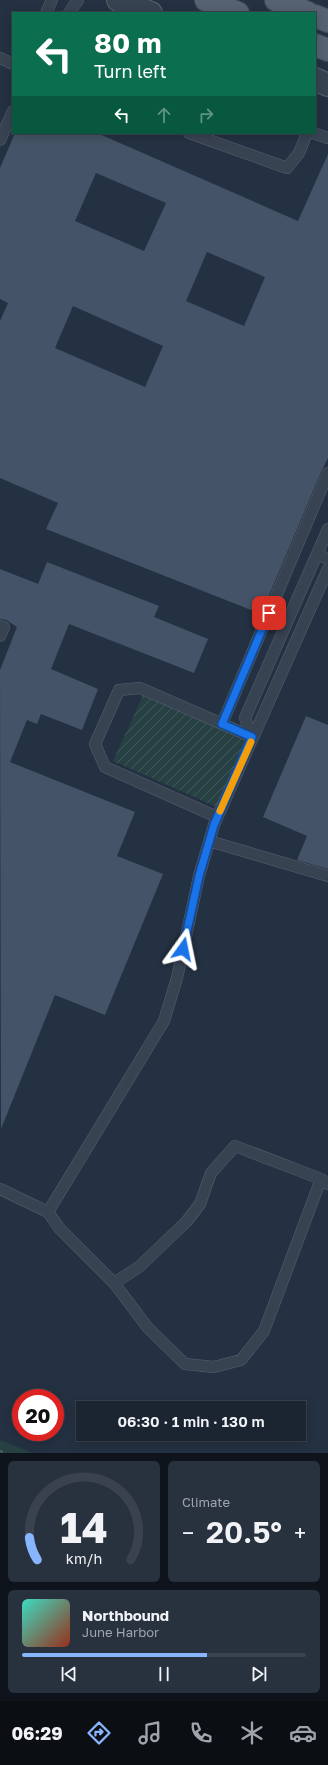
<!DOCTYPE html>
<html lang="en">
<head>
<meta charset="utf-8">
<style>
  body { margin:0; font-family:"Golos Text",sans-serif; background:#28313e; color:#f1f3f6; height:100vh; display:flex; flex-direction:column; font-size:15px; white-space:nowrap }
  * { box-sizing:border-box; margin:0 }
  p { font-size:13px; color:#a0a5ac }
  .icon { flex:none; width:22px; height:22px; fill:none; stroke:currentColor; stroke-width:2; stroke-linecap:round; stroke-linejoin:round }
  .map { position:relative; height:1453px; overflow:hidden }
  .panel { display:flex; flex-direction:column; gap:8px; padding:8px; background:#0f141c; flex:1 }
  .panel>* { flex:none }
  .top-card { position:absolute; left:12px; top:12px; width:304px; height:122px; border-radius:0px; box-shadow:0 2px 10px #0003,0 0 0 1px #39424d; background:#0b6e4f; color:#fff; overflow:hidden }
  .speed { position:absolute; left:12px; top:1389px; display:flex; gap:8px; font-size:20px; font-weight:700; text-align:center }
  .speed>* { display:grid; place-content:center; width:52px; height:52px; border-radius:50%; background:#1b2532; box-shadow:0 2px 10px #0003,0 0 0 1px #39424d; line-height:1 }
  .speed .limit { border:6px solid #d22; background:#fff; color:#111 }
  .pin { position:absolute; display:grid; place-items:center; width:34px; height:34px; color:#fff; margin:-17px; border-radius:8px; box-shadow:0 2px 6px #0006 }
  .me { position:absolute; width:44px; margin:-22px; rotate:12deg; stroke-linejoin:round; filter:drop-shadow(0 0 3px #0008) }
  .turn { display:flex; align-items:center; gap:14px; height:84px; padding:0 16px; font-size:18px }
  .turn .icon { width:52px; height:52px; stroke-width:2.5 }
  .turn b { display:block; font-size:28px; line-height:34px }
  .lanes { display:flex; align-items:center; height:38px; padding:0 16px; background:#0003; justify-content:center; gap:20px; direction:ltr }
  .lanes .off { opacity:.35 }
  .big { font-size:30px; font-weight:600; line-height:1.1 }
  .panel .card { flex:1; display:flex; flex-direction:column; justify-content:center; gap:6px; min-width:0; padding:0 14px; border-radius:6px; background:#28313e }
  .panel .dial { align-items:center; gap:0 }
  .dial svg { height:104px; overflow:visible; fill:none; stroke:#39424d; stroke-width:7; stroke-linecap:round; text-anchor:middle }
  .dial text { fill:#f1f3f6; stroke:none }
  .song { display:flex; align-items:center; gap:12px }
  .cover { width:48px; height:48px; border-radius:6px; background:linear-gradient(135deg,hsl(170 70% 55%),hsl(10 70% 35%)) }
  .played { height:4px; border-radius:2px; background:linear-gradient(90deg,#87b6ff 65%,#39424d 65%) }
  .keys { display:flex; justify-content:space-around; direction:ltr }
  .heat { display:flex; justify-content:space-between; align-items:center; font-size:22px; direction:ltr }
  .panel .tiles { flex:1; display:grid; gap:8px; grid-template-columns:1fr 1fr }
  .card:last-child { grid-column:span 2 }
  .trip { position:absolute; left:76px; top:1401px; width:230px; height:40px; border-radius:0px; background:#1b2532; box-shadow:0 2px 10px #0003,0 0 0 1px #39424d; font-weight:600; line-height:40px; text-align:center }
  .menu { display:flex; height:64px; justify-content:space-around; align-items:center; background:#0b0f14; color:#a0a5ac }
  .menu .icon { width:28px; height:28px }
  .menu .selected { color:#87b6ff }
  .menu b { font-size:18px; color:#f1f3f6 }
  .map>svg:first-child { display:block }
</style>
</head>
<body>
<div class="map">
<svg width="328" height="1453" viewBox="0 0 328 1453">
  <defs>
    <pattern id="garden-furrows" width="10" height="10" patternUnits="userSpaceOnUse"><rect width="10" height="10" fill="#264043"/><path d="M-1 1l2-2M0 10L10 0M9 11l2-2" fill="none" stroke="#435a5d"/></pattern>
  </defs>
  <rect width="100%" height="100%" fill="#243142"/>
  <!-- park -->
  <path fill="#264043" d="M0,1440L33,1453H0Z"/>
  <!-- garden -->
  <path fill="url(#garden-furrows)" d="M145,691L250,738L219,808L113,761Z"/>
  <!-- building -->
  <path fill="#445367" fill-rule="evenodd" d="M15,133H97L298,221L328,154V458L322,470L261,614L46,529L58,503L0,478V321L8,303L0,299V168ZM96,173L166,203L144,251L75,221ZM207,252L265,277L244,326L186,301ZM73,306L163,346L145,387L55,348Z
    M47,562L159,606L154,617L208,639L194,673L69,624L51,669L98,689L82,730L41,714L37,724L27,720L10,762L135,812L117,856L163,874L105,1015L55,995L1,1129L0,670L17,627L6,620L0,619V569L38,584Z
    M306,716L328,725V869L297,860L307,836L263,817Z"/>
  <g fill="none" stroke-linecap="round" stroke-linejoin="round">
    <!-- service casing -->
    <g stroke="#56616f" stroke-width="12">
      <path id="service" d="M46,13L52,0
        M69,13L78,0
        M0,58L13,64
        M189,133L287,168L299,153L307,133
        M313,133L328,138
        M0,140L13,111
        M317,554L328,559
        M0,626L4,627L0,636
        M222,724L328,473
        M252,737L245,718L328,529
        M217,817L105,767L95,744L119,690L140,688L252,737
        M209,841L328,876
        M0,1189L48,1212L60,1229L114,1283L148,1328L185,1364L214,1367L241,1360L264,1331L321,1179L328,1184
        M48,1212L164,1021L177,978L199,876L214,825L328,569
        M114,1283L139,1267L187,1221L200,1204L211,1173L235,1146L321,1179"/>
    </g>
    <!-- tertiary casing -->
    <g stroke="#56616f" stroke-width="24">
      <path id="tertiary" d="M118,0L151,13
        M315,79L328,85"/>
    </g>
    <!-- primary casing -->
    <g stroke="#424c5b" stroke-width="24">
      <path id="primary" d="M206,0L238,13
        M276,0L308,13
        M315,16L328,21
        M315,45L328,50"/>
    </g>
    <!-- path -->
    <path stroke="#445d60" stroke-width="2.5" stroke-dasharray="3 3" stroke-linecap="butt" d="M0,1451L6,1453"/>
    <!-- service -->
    <use href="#service" stroke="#384352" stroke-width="11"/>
    <!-- tertiary -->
    <use href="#tertiary" stroke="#384352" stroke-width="22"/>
    <!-- primary -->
    <use href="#primary" stroke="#566272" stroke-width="22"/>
  </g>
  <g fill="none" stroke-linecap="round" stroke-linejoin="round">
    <!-- route casing -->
    <g stroke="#114b97" stroke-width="10">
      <path id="route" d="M183,949L199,876L214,825L252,737L222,724L269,613"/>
    </g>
    <!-- route -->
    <use href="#route" stroke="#1a73e8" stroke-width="7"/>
    <!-- slow -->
    <path stroke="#f59e0b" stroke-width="7" d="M220,811L251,742"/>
  </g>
</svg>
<div class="speed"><div class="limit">20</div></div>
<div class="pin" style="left:269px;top:613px;background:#d93025"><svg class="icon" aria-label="arrive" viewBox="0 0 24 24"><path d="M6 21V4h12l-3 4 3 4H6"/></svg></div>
<svg class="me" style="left:183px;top:949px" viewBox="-20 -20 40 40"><path d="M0-17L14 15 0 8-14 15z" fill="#1a73e8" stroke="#fff" stroke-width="4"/></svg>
<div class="trip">06:30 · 1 min · 130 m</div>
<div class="top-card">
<div class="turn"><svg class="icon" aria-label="left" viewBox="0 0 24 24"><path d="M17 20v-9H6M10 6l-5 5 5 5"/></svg><div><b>80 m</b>Turn left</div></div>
<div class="lanes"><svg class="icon" aria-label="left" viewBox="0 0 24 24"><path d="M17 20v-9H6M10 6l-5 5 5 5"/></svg><svg class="icon off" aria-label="ahead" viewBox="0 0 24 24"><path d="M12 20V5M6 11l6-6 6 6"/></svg><svg class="icon off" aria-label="right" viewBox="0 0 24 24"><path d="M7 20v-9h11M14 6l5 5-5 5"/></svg></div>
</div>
</div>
<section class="panel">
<div class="tiles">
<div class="card dial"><svg viewBox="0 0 100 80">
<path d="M14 69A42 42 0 1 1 86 69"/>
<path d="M14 69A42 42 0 0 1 8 52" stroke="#87b6ff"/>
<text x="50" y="56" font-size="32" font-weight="700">14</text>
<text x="50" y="72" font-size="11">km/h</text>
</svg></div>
<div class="card"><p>Climate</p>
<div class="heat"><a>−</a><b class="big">20.5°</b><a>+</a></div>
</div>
<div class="card">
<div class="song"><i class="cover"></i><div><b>Northbound</b><p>June Harbor</p></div></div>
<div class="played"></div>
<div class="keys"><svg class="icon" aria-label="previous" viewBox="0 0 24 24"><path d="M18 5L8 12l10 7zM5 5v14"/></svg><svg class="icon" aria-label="pause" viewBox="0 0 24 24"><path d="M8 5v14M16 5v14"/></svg><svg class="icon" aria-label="next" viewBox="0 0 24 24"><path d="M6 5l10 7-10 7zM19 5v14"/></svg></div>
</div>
</div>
</section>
<nav class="menu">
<b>06:29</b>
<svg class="icon selected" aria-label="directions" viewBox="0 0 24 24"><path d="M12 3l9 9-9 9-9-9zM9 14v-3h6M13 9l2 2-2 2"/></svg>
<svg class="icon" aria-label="music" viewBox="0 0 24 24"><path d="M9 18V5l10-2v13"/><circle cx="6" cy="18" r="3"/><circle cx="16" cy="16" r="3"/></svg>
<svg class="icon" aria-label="phone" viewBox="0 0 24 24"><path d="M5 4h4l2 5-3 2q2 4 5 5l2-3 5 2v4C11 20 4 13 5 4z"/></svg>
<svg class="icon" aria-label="climate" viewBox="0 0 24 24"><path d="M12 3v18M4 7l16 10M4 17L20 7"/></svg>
<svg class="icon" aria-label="car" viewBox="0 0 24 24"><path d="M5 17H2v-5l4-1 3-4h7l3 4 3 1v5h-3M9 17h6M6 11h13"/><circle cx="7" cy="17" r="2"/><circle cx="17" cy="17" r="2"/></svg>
</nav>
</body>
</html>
